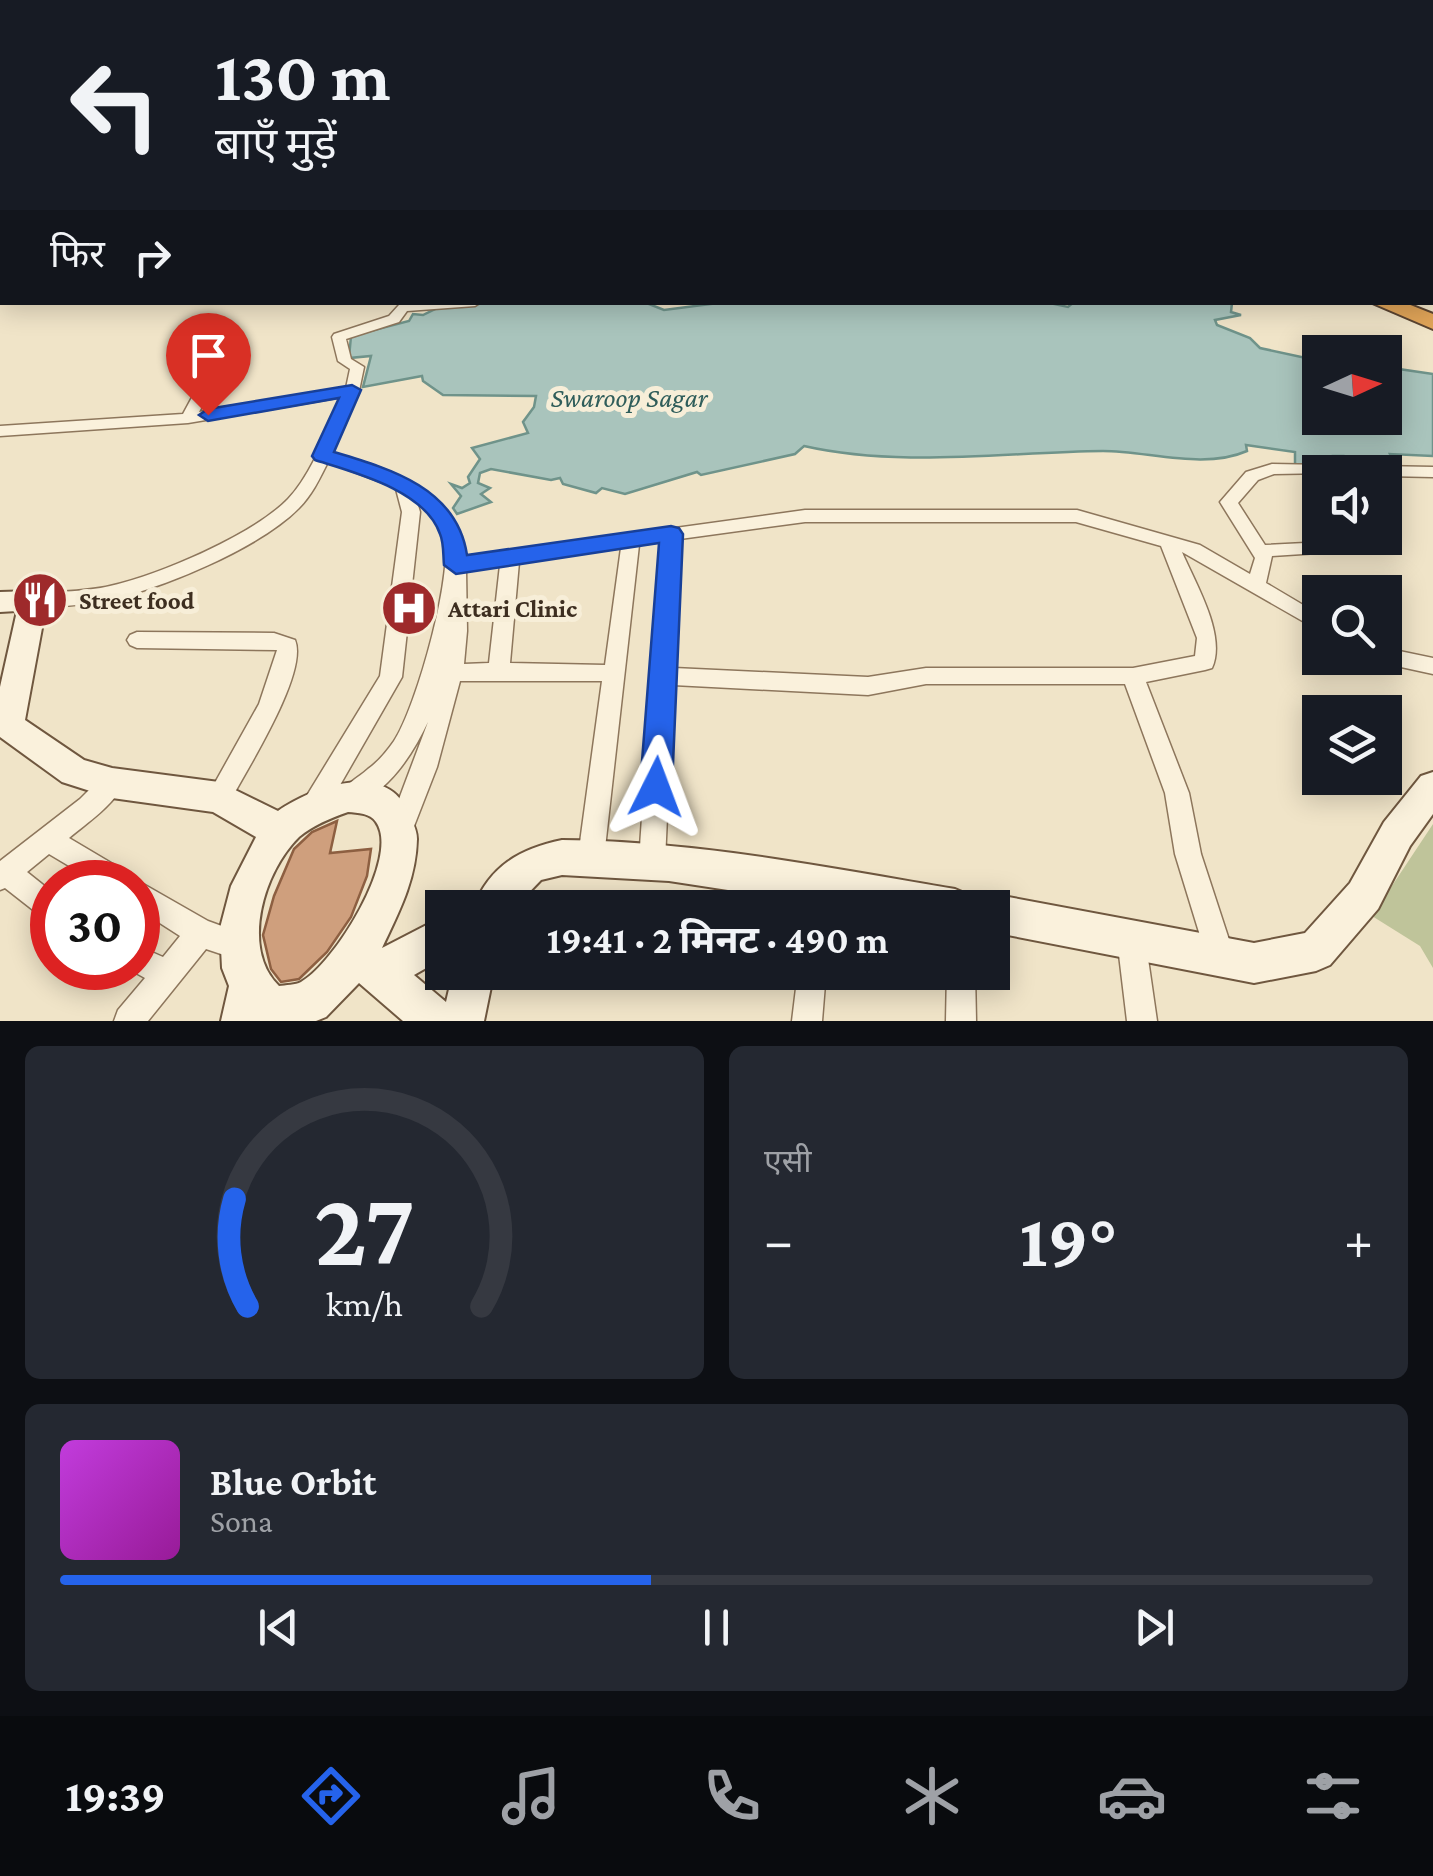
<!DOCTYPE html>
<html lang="hi">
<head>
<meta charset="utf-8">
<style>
  body { margin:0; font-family:"Crimson Pro","Noto Sans Devanagari",serif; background:#242831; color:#f1f3f6; height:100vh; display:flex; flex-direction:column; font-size:38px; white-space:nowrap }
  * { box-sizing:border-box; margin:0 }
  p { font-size:32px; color:#9ea1a6 }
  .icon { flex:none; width:55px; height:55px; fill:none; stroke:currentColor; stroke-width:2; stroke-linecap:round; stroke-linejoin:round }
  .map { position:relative; height:1021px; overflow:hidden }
  .panel { display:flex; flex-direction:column; gap:25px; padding:25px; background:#0d0f14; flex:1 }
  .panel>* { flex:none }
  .top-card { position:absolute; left:0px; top:0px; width:1435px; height:305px; box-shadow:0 5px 25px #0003; background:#171b24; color:#f1f3f6; overflow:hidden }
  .needle { width:65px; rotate:86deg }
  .fabs { position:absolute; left:1302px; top:335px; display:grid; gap:20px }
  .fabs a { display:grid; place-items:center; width:100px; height:100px; border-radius:0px; background:#171b24; box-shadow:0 5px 25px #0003; font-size:50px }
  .speed { position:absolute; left:30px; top:860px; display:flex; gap:20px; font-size:50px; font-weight:700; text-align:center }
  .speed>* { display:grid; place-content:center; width:130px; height:130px; border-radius:50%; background:#171b24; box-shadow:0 5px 25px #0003; line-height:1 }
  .speed .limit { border:15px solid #d22; background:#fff; color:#111 }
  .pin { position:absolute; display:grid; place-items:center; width:85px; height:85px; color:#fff; margin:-102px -42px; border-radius:50% 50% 50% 0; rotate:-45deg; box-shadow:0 0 10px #0007 }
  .pin .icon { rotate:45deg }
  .me { position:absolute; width:110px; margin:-55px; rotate:3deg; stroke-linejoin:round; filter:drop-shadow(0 0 8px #0008) }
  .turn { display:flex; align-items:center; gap:35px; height:210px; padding:0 50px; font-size:45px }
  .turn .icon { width:130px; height:130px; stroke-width:2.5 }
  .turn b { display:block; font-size:70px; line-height:85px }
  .then { display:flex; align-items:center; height:95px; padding:0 50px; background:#0003; gap:20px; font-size:38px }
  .big { font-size:75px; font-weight:700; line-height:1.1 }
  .panel .widget { flex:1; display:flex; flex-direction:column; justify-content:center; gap:15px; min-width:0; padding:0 35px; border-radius:15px; background:#242831 }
  .panel .dial { align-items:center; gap:0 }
  .dial svg { height:260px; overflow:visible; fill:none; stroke:#363941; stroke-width:7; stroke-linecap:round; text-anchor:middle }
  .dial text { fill:#f1f3f6; stroke:none }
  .song { display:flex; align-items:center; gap:30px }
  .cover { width:120px; height:120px; border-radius:15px; background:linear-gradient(135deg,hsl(290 70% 55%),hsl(300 70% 35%)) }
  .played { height:10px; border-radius:5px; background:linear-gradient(90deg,#2563eb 45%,#363941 45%) }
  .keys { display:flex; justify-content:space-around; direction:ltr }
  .heat { display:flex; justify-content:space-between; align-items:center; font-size:55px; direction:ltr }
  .panel .tiles { flex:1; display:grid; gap:25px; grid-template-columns:1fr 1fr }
  .widget:last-child { grid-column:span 2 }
  .trip { position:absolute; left:425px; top:890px; width:585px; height:100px; border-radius:0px; background:#171b24; box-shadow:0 5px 25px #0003; font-weight:700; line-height:100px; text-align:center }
  .tabs { display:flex; height:160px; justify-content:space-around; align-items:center; background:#090b0e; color:#9ea1a6 }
  .tabs .icon { width:70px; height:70px }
  .tabs .on { color:#2563eb }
  .tabs b { font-size:45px; color:#f1f3f6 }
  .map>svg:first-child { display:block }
</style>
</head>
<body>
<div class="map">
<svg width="1433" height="1021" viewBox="0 0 1433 1021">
  <rect width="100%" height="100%" fill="#f0e4c8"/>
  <!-- cemetery -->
  <path fill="#bfc49a" d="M1433,824V968L1420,946L1372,916Z"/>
  <!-- water -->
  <path fill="#a9c4bc" stroke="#6f938a" stroke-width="2.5" d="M433,302H644L664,310L726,302H1045L1068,307L1074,302L1232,303L1231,312L1241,315L1215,320L1217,325L1250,338L1260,348L1320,361V418H1385V367L1433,374V456L1390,454L1393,460L1373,458L1358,464L1344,456H1333L1334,468L1312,463L1295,467V452L1246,445L1247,451C1204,470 1148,451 1103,451C1005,452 901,468 804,446L795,454L701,475L697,472L625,494L602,488L596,493L563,484L560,478L551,480L491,469L480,473L478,483L490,488L481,494L491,502L457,514L453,508L461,496L451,484L462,488L470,483L468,477L480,459L472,448L528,433L523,422L534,407L536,396L443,395L423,381L422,376L363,387L371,356L349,358L351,336L409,321L413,314L423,315L435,309Z"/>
  <!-- building -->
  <path fill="#cf9f7d" stroke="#8d5f41" stroke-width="2.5" d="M337,821L330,853L371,849L367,876L351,917L327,952L299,979L281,982L271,969L263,935L274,896L294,849L312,832Z"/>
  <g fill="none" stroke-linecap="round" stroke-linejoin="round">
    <!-- street casing -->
    <g stroke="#8d765c" stroke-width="3">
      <path id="street" d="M1432,164H1433V169H1432Z
        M2,180V187L0,188V181Z
        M1432,213H1433V219H1432Z
        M1433,258V265H1432V258Z
        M1432,274H1433V282H1432Z
        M424,302H481L475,306L407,311L399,322L346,339L351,359L364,367L359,391L332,453C388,467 459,492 465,557L805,510H1077L1200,545L1250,574L1255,558L1220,502L1246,472L1272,464L1433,467V477L1385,476V472L1274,474L1258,480L1238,503L1265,545L1386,539L1389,543L1386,547L1380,549L1272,556L1266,583L1320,615V631L1182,552C1195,583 1227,635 1212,668L1205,670L1146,682L1189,793L1201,854L1234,955L1230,965L1220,969L1210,965L1206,955L1175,854L1165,793L1125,684H926L868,695L673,685L665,861L661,870L652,873L643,870L639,861L661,542L639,545L604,857L600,866L591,869L582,866L578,857L602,681H460L437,767L409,839L400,843L391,839L387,831L428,722C412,755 389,792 352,806L343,803L340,795C346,783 358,778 368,769C378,762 387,751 394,741C416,709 457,564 443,531C438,519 427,509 417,502L420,512L402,677L324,813L315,816L306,813L303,805L306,797L380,676L402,512L396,489L389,485L328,462C320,478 312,495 299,508C260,548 158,591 103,601C80,606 56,606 33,608L26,606L23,601L26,596L33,594C58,591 85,592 110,586C159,575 253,535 288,499C312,474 328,429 342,397L188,423L0,436V426L183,414L216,353L223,349L230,353L199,412L346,388L350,369L338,361L332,337L334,334L389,316L399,305ZM805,522H1076L1161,546L1197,638L1195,656L1133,668H926L868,677L674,668L680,539ZM621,548L605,665L510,663L519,562ZM500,565L489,663L464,664L467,631L466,570Z
        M137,632L274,633L295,640C309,673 245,772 228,805L219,808L210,805L207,797L259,704L277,650L137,648L130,645L127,640L130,635Z
        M1385,648L1433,658V674L1378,662L1375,658H1385Z
        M112,772L121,776L124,783C113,806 88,822 69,838L128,873L132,882H96L49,854L27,872L52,892V921L42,917L5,888L0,890V861L80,799L103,776Z
        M138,881L208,921L249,936L253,946L249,956L239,960L206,949L148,1021H114L118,1010L145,978L127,968H138V946L163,957L180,936L138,909V882H134Z
        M1131,924L1141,928L1145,938L1157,1021H1127L1117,938L1121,928Z
        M798,972H826L822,1021H792Z
        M947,972H975L976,1021H946Z"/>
    </g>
    <!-- secondary casing -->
    <g stroke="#6f573f" stroke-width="4">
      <path id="secondary" d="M33,591L43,594L47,601L25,720L84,760L112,768L219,782L278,811C311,788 384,760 407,810C411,819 417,829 417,839C416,880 399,912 382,948L442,917V959L414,975L446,1002L453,972H494L484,1021H403L359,983L326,1017L316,1021H221L229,986L222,968L220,928L231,886L256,837L213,812L112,798L62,782L0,737V687L17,611L0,612V592ZM348,812C358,813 370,813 376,822C401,857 334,964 301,982C296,985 285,985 279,986C240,949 264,871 299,837C313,825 331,818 348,812Z
        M1433,772V814L1410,846L1378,909L1330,965L1316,971L1254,983L992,932V908H975L978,899L992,894L1254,943L1305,933L1350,883L1384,822L1421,776Z
        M562,840C694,841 825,867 955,889L969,895L974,908H845L669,881L562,875L541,880L514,908H473C490,866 519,849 562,840Z"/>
    </g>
    <!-- highway casing -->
    <g stroke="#5b4430" stroke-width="4">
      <path id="highway" d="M1370,302H1403L1433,314V329Z"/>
    </g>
    <!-- street -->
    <use href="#street" fill="#faf1dc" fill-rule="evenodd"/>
    <!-- secondary -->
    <use href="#secondary" fill="#faf1dc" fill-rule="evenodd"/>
    <!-- highway -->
    <use href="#highway" fill="#e0a458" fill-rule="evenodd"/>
  </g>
  <!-- sky -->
  <linearGradient id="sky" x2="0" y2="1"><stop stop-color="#8fbad6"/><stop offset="0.53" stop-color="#f8f3e6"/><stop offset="1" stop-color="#f8f3e6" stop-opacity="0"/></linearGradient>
  <rect width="1433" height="307" fill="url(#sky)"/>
  <!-- route -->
  <path fill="#2563eb" stroke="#184099" stroke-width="2.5" d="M352,385L361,390L334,452C391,469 457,488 467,555L671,526L679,528L683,534L672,787L667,797L656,801L645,797L640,787L659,543L456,574L444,565C443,556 444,543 440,534C425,490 353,472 315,460L312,456L339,398L208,421L199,415L208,409Z"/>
  <!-- icons -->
  <defs>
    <g id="restaurant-disc" transform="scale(2.875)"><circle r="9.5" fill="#9e2a2b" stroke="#f7eed8"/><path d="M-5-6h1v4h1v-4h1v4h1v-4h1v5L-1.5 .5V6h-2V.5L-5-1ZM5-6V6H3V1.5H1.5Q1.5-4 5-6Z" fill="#fff"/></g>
    <g id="hospital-disc" transform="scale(2.875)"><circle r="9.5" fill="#9e2a2b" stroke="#f7eed8"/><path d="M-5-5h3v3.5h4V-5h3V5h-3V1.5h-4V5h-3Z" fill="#fff"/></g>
  </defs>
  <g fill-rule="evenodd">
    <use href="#restaurant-disc" x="40" y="600"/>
    <use href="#hospital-disc" x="409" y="608"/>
  </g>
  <g text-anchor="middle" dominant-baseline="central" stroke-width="10" stroke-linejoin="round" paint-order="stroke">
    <!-- poi labels -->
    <g font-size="25" font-weight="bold" fill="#3d2e20" stroke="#f7eed8" text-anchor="start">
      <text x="79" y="600">Street food</text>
      <text x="448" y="608">Attari Clinic</text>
    </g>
    <!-- water labels -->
    <g font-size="28" font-style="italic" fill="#2f5d5a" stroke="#f7eed8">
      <text x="629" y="397">Swaroop Sagar</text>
    </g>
  </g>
</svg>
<div class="fabs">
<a><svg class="needle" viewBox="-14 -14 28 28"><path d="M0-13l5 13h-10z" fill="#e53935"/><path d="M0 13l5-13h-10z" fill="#9ea1a6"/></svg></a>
<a><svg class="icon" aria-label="sound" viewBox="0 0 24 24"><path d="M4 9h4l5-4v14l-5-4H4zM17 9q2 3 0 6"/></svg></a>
<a><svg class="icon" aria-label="search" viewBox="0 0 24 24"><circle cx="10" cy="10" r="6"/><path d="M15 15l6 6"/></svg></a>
<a><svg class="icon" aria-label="layers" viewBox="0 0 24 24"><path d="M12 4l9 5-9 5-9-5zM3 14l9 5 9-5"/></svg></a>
</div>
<div class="speed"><div class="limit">30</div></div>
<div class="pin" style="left:208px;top:415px;background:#d93025"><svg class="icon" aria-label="arrive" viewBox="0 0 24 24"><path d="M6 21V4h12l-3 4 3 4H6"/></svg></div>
<svg class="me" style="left:656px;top:787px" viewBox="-20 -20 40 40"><path d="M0-17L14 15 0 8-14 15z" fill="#2563eb" stroke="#fff" stroke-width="4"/></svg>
<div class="trip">19:41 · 2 मिनट · 490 m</div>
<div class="top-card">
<div class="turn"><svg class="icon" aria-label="left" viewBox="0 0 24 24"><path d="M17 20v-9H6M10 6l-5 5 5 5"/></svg><div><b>130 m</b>बाएँ मुड़ें</div></div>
<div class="then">फिर<svg class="icon" aria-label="right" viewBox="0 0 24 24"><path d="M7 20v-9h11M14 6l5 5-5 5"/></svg></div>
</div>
</div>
<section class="panel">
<div class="tiles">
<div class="widget dial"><svg viewBox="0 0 100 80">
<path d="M14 69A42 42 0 1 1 86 69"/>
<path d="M14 69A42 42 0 0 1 10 36" stroke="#2563eb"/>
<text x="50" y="56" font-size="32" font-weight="700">27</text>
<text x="50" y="72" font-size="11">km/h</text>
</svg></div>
<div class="widget"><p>एसी</p>
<div class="heat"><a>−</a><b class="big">19°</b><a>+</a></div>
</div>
<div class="widget">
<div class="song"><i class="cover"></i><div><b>Blue Orbit</b><p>Sona</p></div></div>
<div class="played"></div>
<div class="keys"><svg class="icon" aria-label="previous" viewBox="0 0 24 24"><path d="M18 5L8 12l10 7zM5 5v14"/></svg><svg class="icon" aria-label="pause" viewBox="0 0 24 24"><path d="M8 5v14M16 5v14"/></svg><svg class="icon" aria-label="next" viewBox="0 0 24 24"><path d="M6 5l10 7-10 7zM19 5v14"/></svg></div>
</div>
</div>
</section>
<nav class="tabs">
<b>19:39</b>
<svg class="icon on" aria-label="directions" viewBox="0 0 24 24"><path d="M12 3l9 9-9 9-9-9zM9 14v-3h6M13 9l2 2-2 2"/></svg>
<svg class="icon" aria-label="music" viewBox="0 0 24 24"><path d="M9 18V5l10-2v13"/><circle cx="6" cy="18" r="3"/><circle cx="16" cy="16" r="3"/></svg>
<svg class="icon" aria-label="phone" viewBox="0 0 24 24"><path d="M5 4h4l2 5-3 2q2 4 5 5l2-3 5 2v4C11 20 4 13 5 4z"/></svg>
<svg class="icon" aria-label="climate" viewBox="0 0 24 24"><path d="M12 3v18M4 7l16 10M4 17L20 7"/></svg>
<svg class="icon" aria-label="car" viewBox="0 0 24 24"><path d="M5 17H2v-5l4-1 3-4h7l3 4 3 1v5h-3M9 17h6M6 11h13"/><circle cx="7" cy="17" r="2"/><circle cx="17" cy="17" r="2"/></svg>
<svg class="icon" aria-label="filters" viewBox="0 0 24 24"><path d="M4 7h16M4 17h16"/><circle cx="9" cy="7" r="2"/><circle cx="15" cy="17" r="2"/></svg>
</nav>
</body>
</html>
